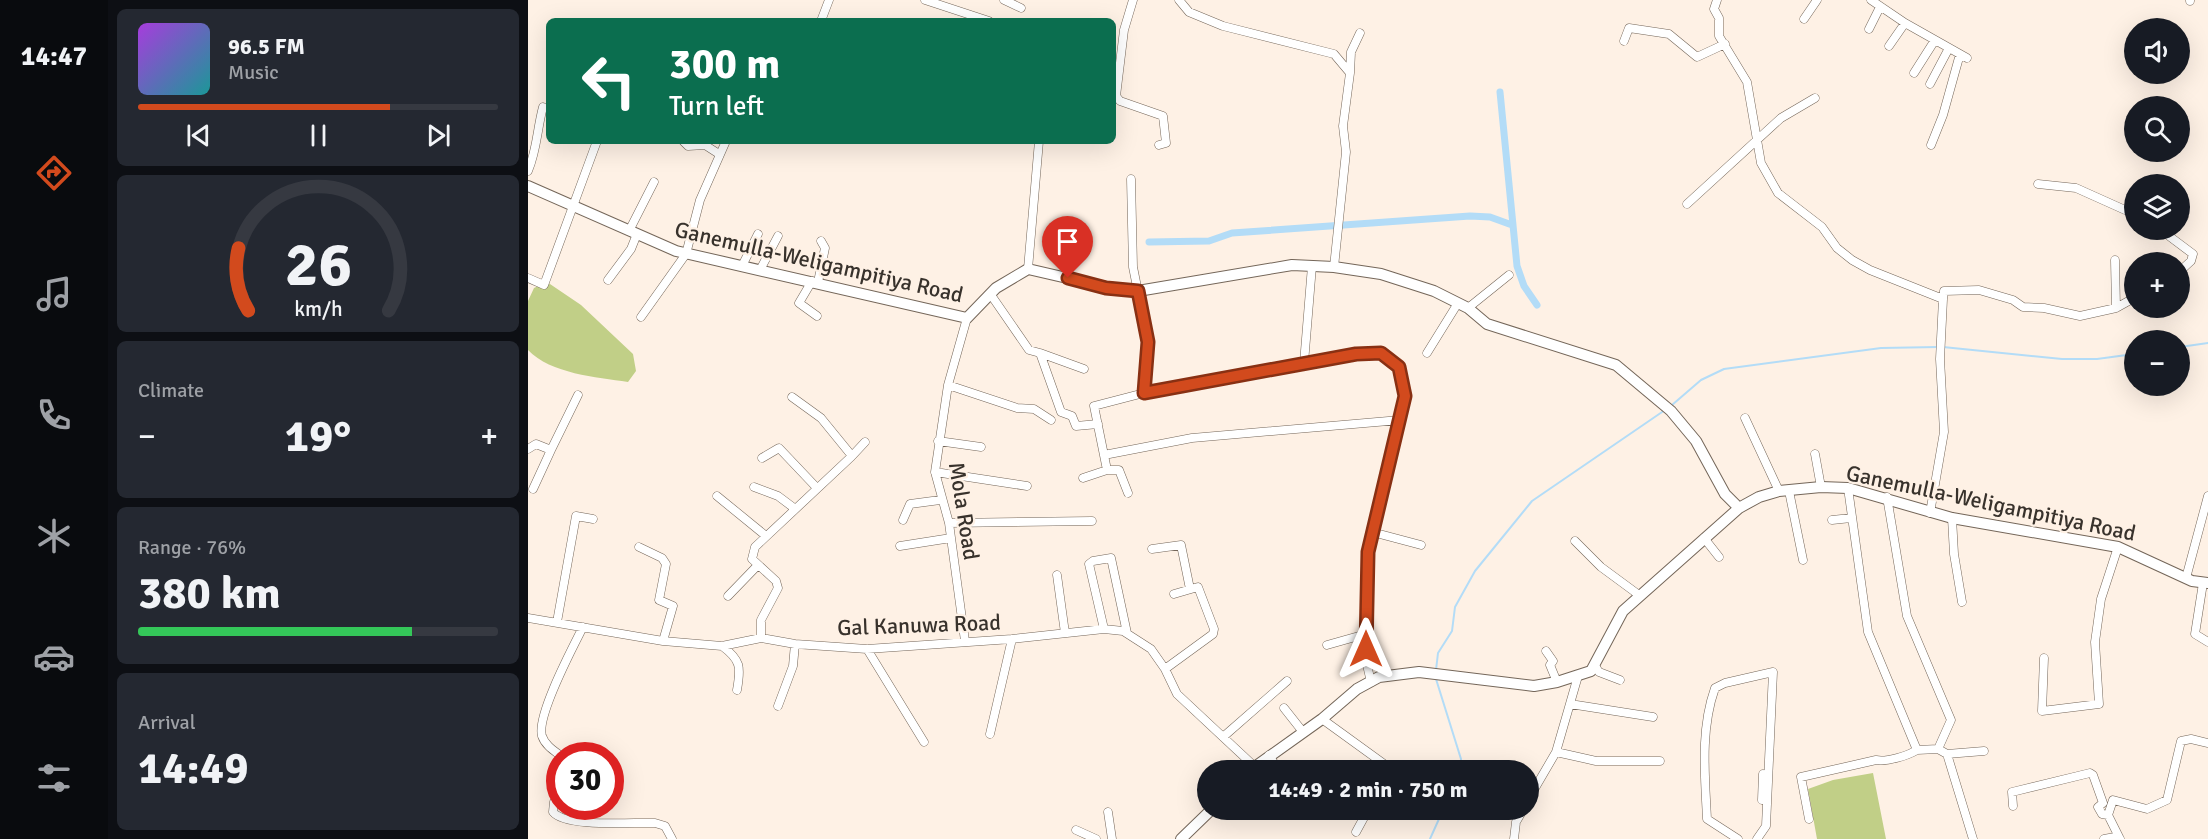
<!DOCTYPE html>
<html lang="en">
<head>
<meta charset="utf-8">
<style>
  body { margin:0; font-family:Signika,sans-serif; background:#242831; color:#f1f3f6; height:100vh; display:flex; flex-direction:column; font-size:22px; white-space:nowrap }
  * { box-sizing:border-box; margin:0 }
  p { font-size:20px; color:#9ea1a6 }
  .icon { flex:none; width:33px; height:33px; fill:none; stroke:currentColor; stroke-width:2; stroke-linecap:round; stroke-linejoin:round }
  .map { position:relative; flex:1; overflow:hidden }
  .panel { display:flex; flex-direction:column; gap:9px; padding:9px; background:#0d0f14; width:420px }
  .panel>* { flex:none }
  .top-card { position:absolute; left:18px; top:18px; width:570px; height:126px; border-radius:9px; box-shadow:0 6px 24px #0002; background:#0b6e4f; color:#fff; overflow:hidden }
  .controls { position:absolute; left:1596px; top:18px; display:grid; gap:12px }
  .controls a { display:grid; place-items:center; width:66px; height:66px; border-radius:50%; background:#171b24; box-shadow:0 6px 24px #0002; font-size:30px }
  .speed { position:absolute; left:18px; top:742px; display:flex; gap:12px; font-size:30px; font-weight:700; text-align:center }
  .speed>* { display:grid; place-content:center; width:78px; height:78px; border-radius:50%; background:#171b24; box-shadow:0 6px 24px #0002; line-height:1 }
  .speed .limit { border:9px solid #d22; background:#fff; color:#111 }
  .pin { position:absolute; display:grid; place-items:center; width:51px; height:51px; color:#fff; margin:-62px -26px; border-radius:50% 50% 50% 0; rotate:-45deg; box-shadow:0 0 6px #0007 }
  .pin .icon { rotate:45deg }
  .me { position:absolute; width:66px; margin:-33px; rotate:0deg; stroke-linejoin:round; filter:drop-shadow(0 0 4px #0008) }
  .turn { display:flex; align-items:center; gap:21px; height:126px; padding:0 24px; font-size:27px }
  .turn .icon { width:78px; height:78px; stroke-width:2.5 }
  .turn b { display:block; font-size:42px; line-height:51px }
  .big { font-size:45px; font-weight:700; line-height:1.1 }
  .panel .widget { flex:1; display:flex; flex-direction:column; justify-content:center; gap:9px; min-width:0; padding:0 21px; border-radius:9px; background:#242831 }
  .panel .dial { align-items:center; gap:0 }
  .dial svg { height:156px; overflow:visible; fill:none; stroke:#363941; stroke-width:7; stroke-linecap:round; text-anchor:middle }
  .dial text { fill:#f1f3f6; stroke:none }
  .song { display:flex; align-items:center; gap:18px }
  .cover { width:72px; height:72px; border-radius:9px; background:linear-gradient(135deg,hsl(280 70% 55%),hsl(180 70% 35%)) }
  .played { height:6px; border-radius:3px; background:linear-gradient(90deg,#d24a1d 70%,#363941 70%) }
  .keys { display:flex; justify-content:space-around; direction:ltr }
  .heat { display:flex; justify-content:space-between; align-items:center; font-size:33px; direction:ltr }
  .charge { height:9px; border-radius:4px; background:linear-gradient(90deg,#34c759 76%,#363941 0) }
  .trip { position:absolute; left:669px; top:760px; width:342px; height:60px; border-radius:30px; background:#171b24; box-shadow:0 6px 24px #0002; font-weight:700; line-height:60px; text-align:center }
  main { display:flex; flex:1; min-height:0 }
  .menu { display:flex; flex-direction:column; width:108px; justify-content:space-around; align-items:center; background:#090b0e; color:#9ea1a6 }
  .menu .icon { width:42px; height:42px }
  .menu .on { color:#d24a1d }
  .menu b { font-size:27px; color:#f1f3f6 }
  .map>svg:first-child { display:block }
</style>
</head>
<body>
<main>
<nav class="menu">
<b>14:47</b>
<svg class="icon on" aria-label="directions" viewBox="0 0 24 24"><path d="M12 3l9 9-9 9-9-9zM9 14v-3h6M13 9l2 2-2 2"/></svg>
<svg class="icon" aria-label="music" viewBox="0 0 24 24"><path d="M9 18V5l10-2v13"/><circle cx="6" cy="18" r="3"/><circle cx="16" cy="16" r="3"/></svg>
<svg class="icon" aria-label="phone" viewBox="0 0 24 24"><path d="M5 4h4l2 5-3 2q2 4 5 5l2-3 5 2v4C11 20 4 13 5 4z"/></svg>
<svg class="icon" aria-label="climate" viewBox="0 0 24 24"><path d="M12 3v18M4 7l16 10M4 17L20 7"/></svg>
<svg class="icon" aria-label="car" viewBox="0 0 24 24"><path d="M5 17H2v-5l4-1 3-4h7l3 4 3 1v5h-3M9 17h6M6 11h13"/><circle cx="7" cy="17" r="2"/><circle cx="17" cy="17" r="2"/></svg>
<svg class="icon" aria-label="filters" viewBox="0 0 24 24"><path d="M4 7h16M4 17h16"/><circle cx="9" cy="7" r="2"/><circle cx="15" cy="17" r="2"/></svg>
</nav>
<section class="panel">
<div class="widget">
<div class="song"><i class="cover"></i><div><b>96.5 FM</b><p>Music</p></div></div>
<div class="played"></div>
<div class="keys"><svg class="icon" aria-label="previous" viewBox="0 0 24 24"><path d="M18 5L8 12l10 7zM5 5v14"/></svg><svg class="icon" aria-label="pause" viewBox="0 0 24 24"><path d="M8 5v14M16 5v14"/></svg><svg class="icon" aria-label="next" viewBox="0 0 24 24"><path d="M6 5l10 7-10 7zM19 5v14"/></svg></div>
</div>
<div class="widget dial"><svg viewBox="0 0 100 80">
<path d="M14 69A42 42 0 1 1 86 69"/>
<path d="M14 69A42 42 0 0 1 9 37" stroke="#d24a1d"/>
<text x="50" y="56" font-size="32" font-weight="700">26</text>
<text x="50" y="72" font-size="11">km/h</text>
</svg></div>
<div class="widget"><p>Climate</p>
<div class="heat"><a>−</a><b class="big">19°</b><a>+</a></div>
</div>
<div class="widget"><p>Range · 76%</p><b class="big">380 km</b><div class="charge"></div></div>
<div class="widget"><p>Arrival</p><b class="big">14:49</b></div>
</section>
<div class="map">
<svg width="1680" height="839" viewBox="0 0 1680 839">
  <rect width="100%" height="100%" fill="#fef1e5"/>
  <!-- green -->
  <path fill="#c1cf87" d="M19,282L53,305L105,354L108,371L100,382C68,377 23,374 0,350V301L6,288Z
    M1345,773L1358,839H1289L1280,789L1305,780Z"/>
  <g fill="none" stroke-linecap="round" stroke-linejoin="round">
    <!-- stream -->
    <path stroke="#b3dcf7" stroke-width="2" d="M1415,347L1534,359H1569L1606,354
      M1652,347L1680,343
      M1144,405L1173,380L1196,369L1353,348L1410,347
      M908,670L910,653L924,631L927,607L947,571L1004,501L1137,410
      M908,679L933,759L932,771
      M902,839L915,810"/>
    <!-- canal -->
    <path stroke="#b3dcf7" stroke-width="7" d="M972,92L989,266L996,286L1009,305
      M621,242L681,241L704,233L942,216L962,217L984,225"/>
    <!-- street casing -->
    <g stroke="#746659" stroke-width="9">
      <path id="street" d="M397,0L461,21
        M476,0L493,8
        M605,0L596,30L588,96L592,101L635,116L638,143L631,145
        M651,0L661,12L695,26L806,54L822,73L815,126L818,152L806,267
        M1189,0L1186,9L1191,18V36L1219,82L1233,163L1250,193L1294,227L1309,248L1324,260L1342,270L1415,299L1412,359L1416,432L1402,513
        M1343,0L1377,23L1439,58
        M1662,1V0
        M1276,19L1289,0
        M293,21L301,0
        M1341,29L1352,7
        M1096,41L1101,28L1141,34L1169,57L1197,44
        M1361,46L1377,23
        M822,73L823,52L832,33
        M1386,73L1407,40
        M1402,84L1421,48
        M155,141L160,146L177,145L191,154
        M1403,145L1415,115L1432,54
        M0,171C9,150 9,129 15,107
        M603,179L605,267L620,342L616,393L828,354L853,353L871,367L877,396L840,552L839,665L843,682
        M1510,184L1548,188L1606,214
        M1159,204L1253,118L1287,98
        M1652,218L1656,217
        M1633,230L1665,254L1663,261L1652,271
        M101,231L126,182
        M1587,260L1588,308
        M214,266L230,234
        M500,269L511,141
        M232,270L250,236
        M0,278L16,285L69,141
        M80,280L103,249L109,234
        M284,281L271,303L289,316
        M290,282L297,248L293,241
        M463,295L501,350L512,353L533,412L544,416L548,426L570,424
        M1415,299L1416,291L1451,290L1485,300L1495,307L1516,308L1552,316L1588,308L1606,298
        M940,308L981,275
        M113,317L158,254L172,200L198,141
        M512,353L556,369
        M899,353L930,303
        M776,363L784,266
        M420,385L489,408L506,409L523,420
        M1217,418L1251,491
        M410,441L453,447
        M0,449L8,444L23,450L50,395
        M1287,454L1293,487
        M576,455L664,438L872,420
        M324,456L337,442
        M234,458L251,448L288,487
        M407,472L499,486
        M555,478L579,470
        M226,487L250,496L266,508
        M1320,488L1340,632L1389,750L1410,749
        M5,489L23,450
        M1261,491L1275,560
        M600,493L591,470H579L566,406L616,393
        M189,496L238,536
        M1359,497L1379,616L1423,720L1410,749L1419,754L1445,839
        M1424,518L1426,554L1434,602
        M375,520L382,504L412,500
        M1304,520L1323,518
        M421,523L564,521
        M844,532L893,545
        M1176,538L1191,557
        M1047,541L1073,567L1111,595
        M372,546L423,538
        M111,547L134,558L138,564L131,600L145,606L135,641
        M624,549L653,545L662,589
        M529,575L537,633
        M1658,578L1680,496
        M1675,583L1667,634L1680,642
        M200,596L230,565
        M0,618L135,641L194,646L233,638L267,644L339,649L484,639L576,629L595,631L623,649L637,669L649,694L726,766
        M29,622L48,516L65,519
        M576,629L561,564L565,561L583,558L599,633
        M233,638V620L250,588L248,581L224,559L227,547L324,456L293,418L264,397
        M437,641L421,523L407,472L420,385L439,318
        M799,645L838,634
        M194,646C213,660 213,667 209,690
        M339,649L396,742
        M1018,651L1025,661L1022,665L1029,682
        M1516,658L1514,711L1571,704L1567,642L1573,599L1590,547
        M1067,666L1071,672L1092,680
        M637,669L685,634L686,629L670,587L646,594
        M1042,704L1125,717
        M250,706L265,666L267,644
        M756,708L775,732
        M794,719L863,769L862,771
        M462,734L484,639
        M695,737L759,681
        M1028,752L1068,761H1132
        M1419,754L1456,751
        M741,755L751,771
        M33,756C25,750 17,745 14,736C8,716 45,647 55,627
        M32,795L26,802L25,812C38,828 106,822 127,823L137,826L144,839
        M1000,800L1028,752L1050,676
        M1234,800L1235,774L1240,776
        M1485,806L1484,792L1562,773L1565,775L1575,803L1570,807L1574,814L1580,815
        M580,812L584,839
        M1281,819L1273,777L1348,760C1359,762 1379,756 1389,750
        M548,830L568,839
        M828,832L840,810
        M986,839L988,822L995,810
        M1210,839L1179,819C1177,776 1172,730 1187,688L1197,683L1245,672L1238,826L1229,839
        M1576,839L1587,837L1592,839
        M1592,839L1580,815L1585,800L1619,809L1639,800L1653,741L1663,739L1680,743"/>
    </g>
    <!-- secondary casing -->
    <g stroke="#746659" stroke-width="12">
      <path id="secondary" d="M0,186L148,251L439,318L468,288L500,269L578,287L610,291L764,265L806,267L853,274L906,291L940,308L959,324L1088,365L1143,411L1168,441L1197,494L1211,508L1231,497L1251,491L1293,487L1320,488L1424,518L1590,547L1664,581L1680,583
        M721,771L794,719L829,689L851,677L891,672L1006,686L1029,682L1063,671L1095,611L1211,508
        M653,839L683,810"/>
    </g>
    <!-- street -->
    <use href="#street" stroke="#fff" stroke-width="8"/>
    <!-- secondary -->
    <use href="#secondary" stroke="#fff" stroke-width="10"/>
  </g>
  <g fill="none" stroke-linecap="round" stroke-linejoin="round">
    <!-- route casing -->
    <g stroke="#883013" stroke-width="15">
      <path id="route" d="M540,278L578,288L610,291L620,342L616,393L828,354L853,353L871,367L877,396L840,552L838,649"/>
    </g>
    <!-- route -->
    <use href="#route" stroke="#d24a1d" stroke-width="10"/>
  </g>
  <g text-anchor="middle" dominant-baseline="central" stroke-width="4.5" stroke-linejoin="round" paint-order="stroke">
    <!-- street labels -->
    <g font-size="22" fill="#38322c" stroke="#fef1e5">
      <text transform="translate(291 262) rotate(13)">Ganemulla-Weligampitiya Road</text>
      <text transform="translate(1463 503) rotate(12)">Ganemulla-Weligampitiya Road</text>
      <text transform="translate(436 511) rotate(81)">Mola Road</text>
      <text transform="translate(391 625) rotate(-2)">Gal Kanuwa Road</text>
    </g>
  </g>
</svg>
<div class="controls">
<a><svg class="icon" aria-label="sound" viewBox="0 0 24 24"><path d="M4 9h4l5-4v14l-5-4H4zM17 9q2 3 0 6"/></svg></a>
<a><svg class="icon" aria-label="search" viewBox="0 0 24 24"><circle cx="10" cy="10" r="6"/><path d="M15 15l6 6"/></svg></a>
<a><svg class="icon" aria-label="layers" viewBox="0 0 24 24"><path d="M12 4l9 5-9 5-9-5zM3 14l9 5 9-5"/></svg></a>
<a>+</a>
<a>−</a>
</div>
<div class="speed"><div class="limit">30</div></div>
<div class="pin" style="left:540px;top:278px;background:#d93025"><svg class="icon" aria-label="arrive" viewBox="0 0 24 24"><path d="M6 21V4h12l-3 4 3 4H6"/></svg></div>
<svg class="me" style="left:838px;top:649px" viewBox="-20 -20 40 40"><path d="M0-17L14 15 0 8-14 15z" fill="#d24a1d" stroke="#fff" stroke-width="4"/></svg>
<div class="trip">14:49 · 2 min · 750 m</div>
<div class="top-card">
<div class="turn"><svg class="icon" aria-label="left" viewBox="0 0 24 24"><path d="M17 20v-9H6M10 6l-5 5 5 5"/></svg><div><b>300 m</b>Turn left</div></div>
</div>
</div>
</main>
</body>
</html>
